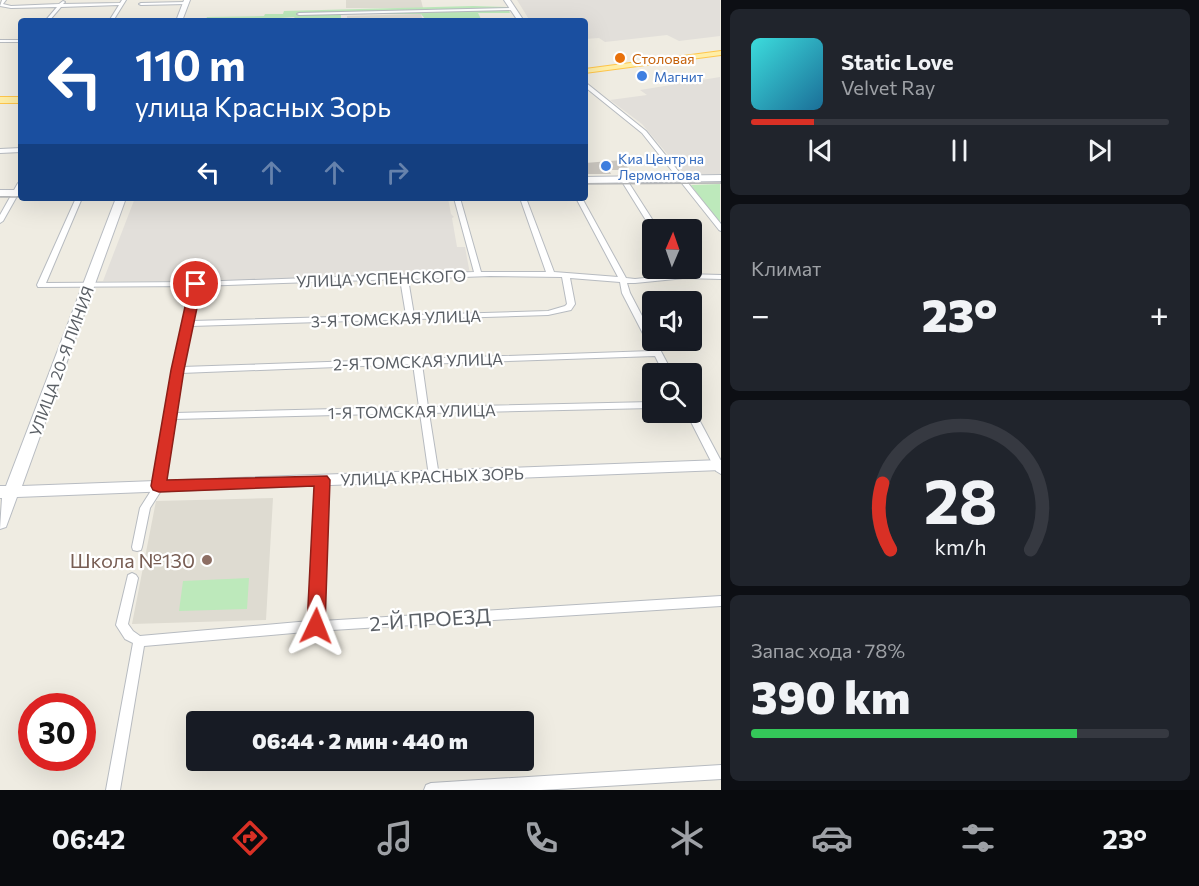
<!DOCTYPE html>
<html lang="ru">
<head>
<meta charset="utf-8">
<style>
  body { margin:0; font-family:Commissioner,sans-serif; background:#20242c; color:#f1f3f6; height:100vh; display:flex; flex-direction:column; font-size:22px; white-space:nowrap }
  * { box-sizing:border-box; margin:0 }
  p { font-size:20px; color:#9ea1a6 }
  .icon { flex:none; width:33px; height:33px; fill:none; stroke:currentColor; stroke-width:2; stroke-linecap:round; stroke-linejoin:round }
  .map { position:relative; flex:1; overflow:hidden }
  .panel { display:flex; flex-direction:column; gap:9px; padding:9px; background:#0d0f14; width:478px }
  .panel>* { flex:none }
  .banner { position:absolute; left:18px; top:18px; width:570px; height:183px; border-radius:6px; box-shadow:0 6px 24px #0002; background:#1a4fa0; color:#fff; overflow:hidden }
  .needle { width:39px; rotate:2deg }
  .tools { position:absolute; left:642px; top:219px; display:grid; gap:12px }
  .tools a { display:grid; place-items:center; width:60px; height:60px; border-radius:6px; background:#171b24; box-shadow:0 6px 24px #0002; font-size:30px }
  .speed { position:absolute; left:18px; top:693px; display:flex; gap:12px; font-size:30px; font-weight:700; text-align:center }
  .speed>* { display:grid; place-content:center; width:78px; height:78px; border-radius:50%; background:#171b24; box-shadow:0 6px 24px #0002; line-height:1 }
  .speed .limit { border:9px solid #d22; background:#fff; color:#111 }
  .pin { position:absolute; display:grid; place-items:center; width:51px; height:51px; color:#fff; margin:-26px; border:3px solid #fff; border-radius:50%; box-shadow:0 2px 6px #0007 }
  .me { position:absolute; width:66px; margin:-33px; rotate:2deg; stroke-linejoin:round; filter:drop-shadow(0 0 4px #0008) }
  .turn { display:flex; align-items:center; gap:21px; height:126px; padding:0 18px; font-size:27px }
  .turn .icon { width:78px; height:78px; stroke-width:2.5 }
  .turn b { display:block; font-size:42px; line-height:51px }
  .lanes { display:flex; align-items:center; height:57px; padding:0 18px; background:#0003; justify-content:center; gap:30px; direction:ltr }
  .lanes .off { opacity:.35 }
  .big { font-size:45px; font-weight:800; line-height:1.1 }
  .panel .card { flex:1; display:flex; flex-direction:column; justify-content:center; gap:9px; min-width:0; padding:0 21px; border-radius:9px; background:#20242c }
  .panel .dial { align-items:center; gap:0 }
  .dial svg { height:156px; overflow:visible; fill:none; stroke:#363941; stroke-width:7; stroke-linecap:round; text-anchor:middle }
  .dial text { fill:#f1f3f6; stroke:none }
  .song { display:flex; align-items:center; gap:18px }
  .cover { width:72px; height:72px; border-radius:9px; background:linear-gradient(135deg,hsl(180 70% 55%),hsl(200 70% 35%)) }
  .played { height:6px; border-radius:3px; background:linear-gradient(90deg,#d93025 15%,#363941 15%) }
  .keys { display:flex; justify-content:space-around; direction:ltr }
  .heat { display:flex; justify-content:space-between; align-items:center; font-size:33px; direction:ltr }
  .charge { height:9px; border-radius:4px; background:linear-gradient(90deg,#34c759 78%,#363941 0) }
  .trip { position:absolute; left:186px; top:711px; width:348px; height:60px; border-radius:6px; background:#171b24; box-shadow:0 6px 24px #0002; font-weight:800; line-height:60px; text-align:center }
  .tab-bar { display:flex; height:96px; justify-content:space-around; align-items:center; background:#090b0e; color:#9ea1a6 }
  .tab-bar .icon { width:42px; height:42px }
  .tab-bar .current { color:#d93025 }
  .tab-bar b { font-size:27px; color:#f1f3f6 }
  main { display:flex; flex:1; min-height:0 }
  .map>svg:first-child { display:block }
</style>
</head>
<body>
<main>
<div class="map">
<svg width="721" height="790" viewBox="0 0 721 790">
  <rect width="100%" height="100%" fill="#efece2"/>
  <!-- industrial -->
  <path fill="#e2dfda" d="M517,0H720V36L679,41L667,35L605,42L599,38L585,39V21H530Z
    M720,77V174L685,175L642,124L610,100L647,95L640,90Z
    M135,198H448L451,214L454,217L452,218L457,247H465L470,274L303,277L302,279L260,281H103Z"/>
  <!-- education -->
  <path fill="#dedbd1" d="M346,0H421L423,8H346Z
    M421,14L423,21H347V16Z
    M273,498L266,620L132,624L156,501Z"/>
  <!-- green -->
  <path fill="#bde9bb" d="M473,6L507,7L510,13H478L481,19L426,20L421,14H341V21H299L292,19L295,17L281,18L279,21H205L207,17L264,16L265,14H283L284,11Z
    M720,184V224L691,185Z
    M249,578L247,609L179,611L183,581Z"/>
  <!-- building -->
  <path fill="#cac6bf" d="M623,160L629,170H609L611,174H585V163Z"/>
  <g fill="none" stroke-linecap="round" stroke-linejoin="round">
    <!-- street casing -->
    <g stroke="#b7bbc0" stroke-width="2">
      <path id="street" d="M2,0H6L3,4L11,6L59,4L63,1L65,2L63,4L120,3L122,0H126L113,21H109L119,5L61,7L49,21H45L57,7L11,8L0,6Z
        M186,2L187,4L141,5L139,4L141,3Z
        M513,8L514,10L299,15L297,14L299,13Z
        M0,40H21V42H0Z
        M585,82L646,131L721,224V231L719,230L642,133L585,87Z
        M21,148V152L0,153V149Z
        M624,178L627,180L659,230H652L621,180Z
        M21,181V189L3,221L0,223V215L18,183Z
        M76,198H82L46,283L196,282L474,272L454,198H460L481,272H546L520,198H526L554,272L618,277L576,198H582L626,278L635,279L685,274L721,275V279L685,278L635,283H627L630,293L652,335V340H655L673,374H664L655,356L422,364L428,407L652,402V408L429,413L439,476L438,479H430L429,476L420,413L174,419L164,486L150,508L142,547L141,550L137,551L133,550L132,547L140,508L154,486L173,370L192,286L38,287L37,285ZM490,276L562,277L567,304L565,306L548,311L414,315L408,279ZM570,278L620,282L622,293L652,351L182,367L191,326L548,315L571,310L575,304ZM400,279L406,315L192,321L199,286ZM413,364L419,407L175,413L181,373Z
        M692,409L695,412L721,461V474L716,471L686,412H692Z
        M322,476L326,477L327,480L322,621L721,596V606L316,631L144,646L120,790H106L133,643L125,639L116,625L128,575L132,573L136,575L138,578L128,624L133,631L140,636L310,621L317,480L318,477Z
        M721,765V779L541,790H424L426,785L431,783Z"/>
    </g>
    <!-- secondary casing -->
    <g stroke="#b8bcc2" stroke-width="2">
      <path id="secondary" d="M184,0H190L182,21H176Z
        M504,0H510L524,21H518Z
        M721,175V181L585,183V177Z
        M0,190H21V196H0Z
        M116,198H126L22,486L721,460V470L17,497L6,527L0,529L2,498H0V486H6Z"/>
    </g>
    <!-- primary casing -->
    <g stroke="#ffc64b" stroke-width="2">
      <path id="primary" d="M721,51V55L585,73V69Z
        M0,97H21V103H0Z"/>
    </g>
    <!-- street -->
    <use href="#street" fill="#fff" fill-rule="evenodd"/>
    <!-- secondary -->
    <use href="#secondary" fill="#fff" fill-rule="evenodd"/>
    <!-- primary -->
    <use href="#primary" fill="#ffeea7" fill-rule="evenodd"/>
    <!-- tram -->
    <path stroke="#b4b5b6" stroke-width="1.5" d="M585,184L721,183
      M0,197H21"/>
  </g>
  <!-- route -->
  <path fill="#d93025" stroke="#8d1f18" stroke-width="1.5" d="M196,280L202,284L184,370L167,480L327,476L330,480L325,626L323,632L316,634L310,632L307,626L314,486L159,492L153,490L151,486L171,370L190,284Z"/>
  <!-- markers -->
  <circle fill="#e8710a" stroke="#fff" stroke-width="2" cx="620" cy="58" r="6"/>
  <g fill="#3f7fe0" stroke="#fff" stroke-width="2">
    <circle cx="642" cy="76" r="6"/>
    <circle cx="606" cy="166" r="6"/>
  </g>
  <circle fill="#8d6e63" stroke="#fff" stroke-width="2" cx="207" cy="560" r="6"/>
  <g text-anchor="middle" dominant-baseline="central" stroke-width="4.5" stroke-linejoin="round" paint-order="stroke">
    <!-- far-food labels -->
    <g font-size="14" fill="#c56008" stroke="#fff" text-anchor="start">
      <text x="632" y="58">Столовая</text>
    </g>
    <!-- far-shop labels -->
    <g font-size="14" fill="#366cbe" stroke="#fff" text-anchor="start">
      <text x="654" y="76">Магнит</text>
      <text x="618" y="158">Киа Центр на<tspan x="618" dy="16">Лермонтова</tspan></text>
    </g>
    <!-- street labels -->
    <g font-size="16" fill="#5a5f65" stroke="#fff">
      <text transform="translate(381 278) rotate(-2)">УЛИЦА УСПЕНСКОГО</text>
      <text transform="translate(396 318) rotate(-2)">3-Я ТОМСКАЯ УЛИЦА</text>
      <text transform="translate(61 361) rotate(-70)">УЛИЦА 20-Я ЛИНИЯ</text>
      <text transform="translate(418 361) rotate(-2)">2-Я ТОМСКАЯ УЛИЦА</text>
      <text transform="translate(412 411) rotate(-1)">1-Я ТОМСКАЯ УЛИЦА</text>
      <text transform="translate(432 476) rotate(-2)">УЛИЦА КРАСНЫХ ЗОРЬ</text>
    </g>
    <!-- near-education labels -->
    <g font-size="20" fill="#785e54" stroke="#fff" text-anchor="end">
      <text x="195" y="560">Школа №130</text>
    </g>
    <!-- near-street labels -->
    <g font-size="20" fill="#5a5f65" stroke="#fff">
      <text transform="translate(430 619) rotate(-4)">2-Й ПРОЕЗД</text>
    </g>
  </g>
</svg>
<div class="tools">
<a><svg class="needle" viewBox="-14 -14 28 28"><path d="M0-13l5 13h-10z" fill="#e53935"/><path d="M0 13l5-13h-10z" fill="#9ea1a6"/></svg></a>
<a><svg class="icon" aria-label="sound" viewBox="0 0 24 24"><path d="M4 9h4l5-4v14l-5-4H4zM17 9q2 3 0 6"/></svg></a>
<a><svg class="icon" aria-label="search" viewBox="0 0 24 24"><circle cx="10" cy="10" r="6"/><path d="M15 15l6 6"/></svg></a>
</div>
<div class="speed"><div class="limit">30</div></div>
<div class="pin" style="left:196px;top:284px;background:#d93025"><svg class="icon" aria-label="arrive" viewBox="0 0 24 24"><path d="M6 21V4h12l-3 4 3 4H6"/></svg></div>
<svg class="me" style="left:316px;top:626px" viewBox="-20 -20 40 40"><path d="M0-17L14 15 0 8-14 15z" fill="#d93025" stroke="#fff" stroke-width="4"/></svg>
<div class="trip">06:44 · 2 мин · 440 m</div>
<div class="banner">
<div class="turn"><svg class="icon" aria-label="left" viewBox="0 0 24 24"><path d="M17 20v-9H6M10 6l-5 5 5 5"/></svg><div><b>110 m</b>улица Красных Зорь</div></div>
<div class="lanes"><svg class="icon" aria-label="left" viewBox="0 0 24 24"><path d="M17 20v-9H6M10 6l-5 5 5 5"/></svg><svg class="icon off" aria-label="ahead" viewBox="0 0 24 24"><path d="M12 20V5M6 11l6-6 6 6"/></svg><svg class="icon off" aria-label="ahead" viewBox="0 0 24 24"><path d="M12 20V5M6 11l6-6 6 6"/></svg><svg class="icon off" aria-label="right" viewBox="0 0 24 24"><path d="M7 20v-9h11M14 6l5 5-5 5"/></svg></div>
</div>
</div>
<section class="panel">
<div class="card">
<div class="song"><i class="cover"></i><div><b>Static Love</b><p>Velvet Ray</p></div></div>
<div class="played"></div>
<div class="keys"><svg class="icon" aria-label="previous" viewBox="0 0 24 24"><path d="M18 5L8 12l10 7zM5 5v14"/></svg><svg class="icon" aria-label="pause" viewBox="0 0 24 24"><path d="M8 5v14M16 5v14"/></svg><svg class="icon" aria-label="next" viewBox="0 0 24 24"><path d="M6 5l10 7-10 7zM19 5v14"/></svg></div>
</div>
<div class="card"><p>Климат</p>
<div class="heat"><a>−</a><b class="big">23°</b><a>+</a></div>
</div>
<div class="card dial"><svg viewBox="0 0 100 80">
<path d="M14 69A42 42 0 1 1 86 69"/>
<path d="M14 69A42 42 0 0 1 10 35" stroke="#d93025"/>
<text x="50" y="56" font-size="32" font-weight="700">28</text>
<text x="50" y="72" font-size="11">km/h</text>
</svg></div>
<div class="card"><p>Запас хода · 78%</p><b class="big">390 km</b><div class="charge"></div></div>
</section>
</main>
<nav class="tab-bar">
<b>06:42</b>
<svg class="icon current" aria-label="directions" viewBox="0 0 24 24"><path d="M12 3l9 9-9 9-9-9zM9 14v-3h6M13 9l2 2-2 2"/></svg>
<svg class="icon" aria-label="music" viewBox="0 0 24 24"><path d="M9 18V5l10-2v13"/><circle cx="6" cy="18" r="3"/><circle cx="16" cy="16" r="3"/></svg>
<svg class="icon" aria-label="phone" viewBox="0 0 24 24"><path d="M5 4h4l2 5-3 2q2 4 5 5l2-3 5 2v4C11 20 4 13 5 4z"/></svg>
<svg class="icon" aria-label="climate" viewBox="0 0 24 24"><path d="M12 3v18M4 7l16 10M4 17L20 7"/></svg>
<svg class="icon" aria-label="car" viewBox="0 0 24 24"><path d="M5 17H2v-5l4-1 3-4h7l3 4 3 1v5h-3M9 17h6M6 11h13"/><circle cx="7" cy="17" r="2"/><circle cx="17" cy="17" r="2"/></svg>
<svg class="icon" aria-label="filters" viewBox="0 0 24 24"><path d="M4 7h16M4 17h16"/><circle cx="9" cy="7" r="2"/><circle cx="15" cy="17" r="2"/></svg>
<b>23°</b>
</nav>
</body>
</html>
